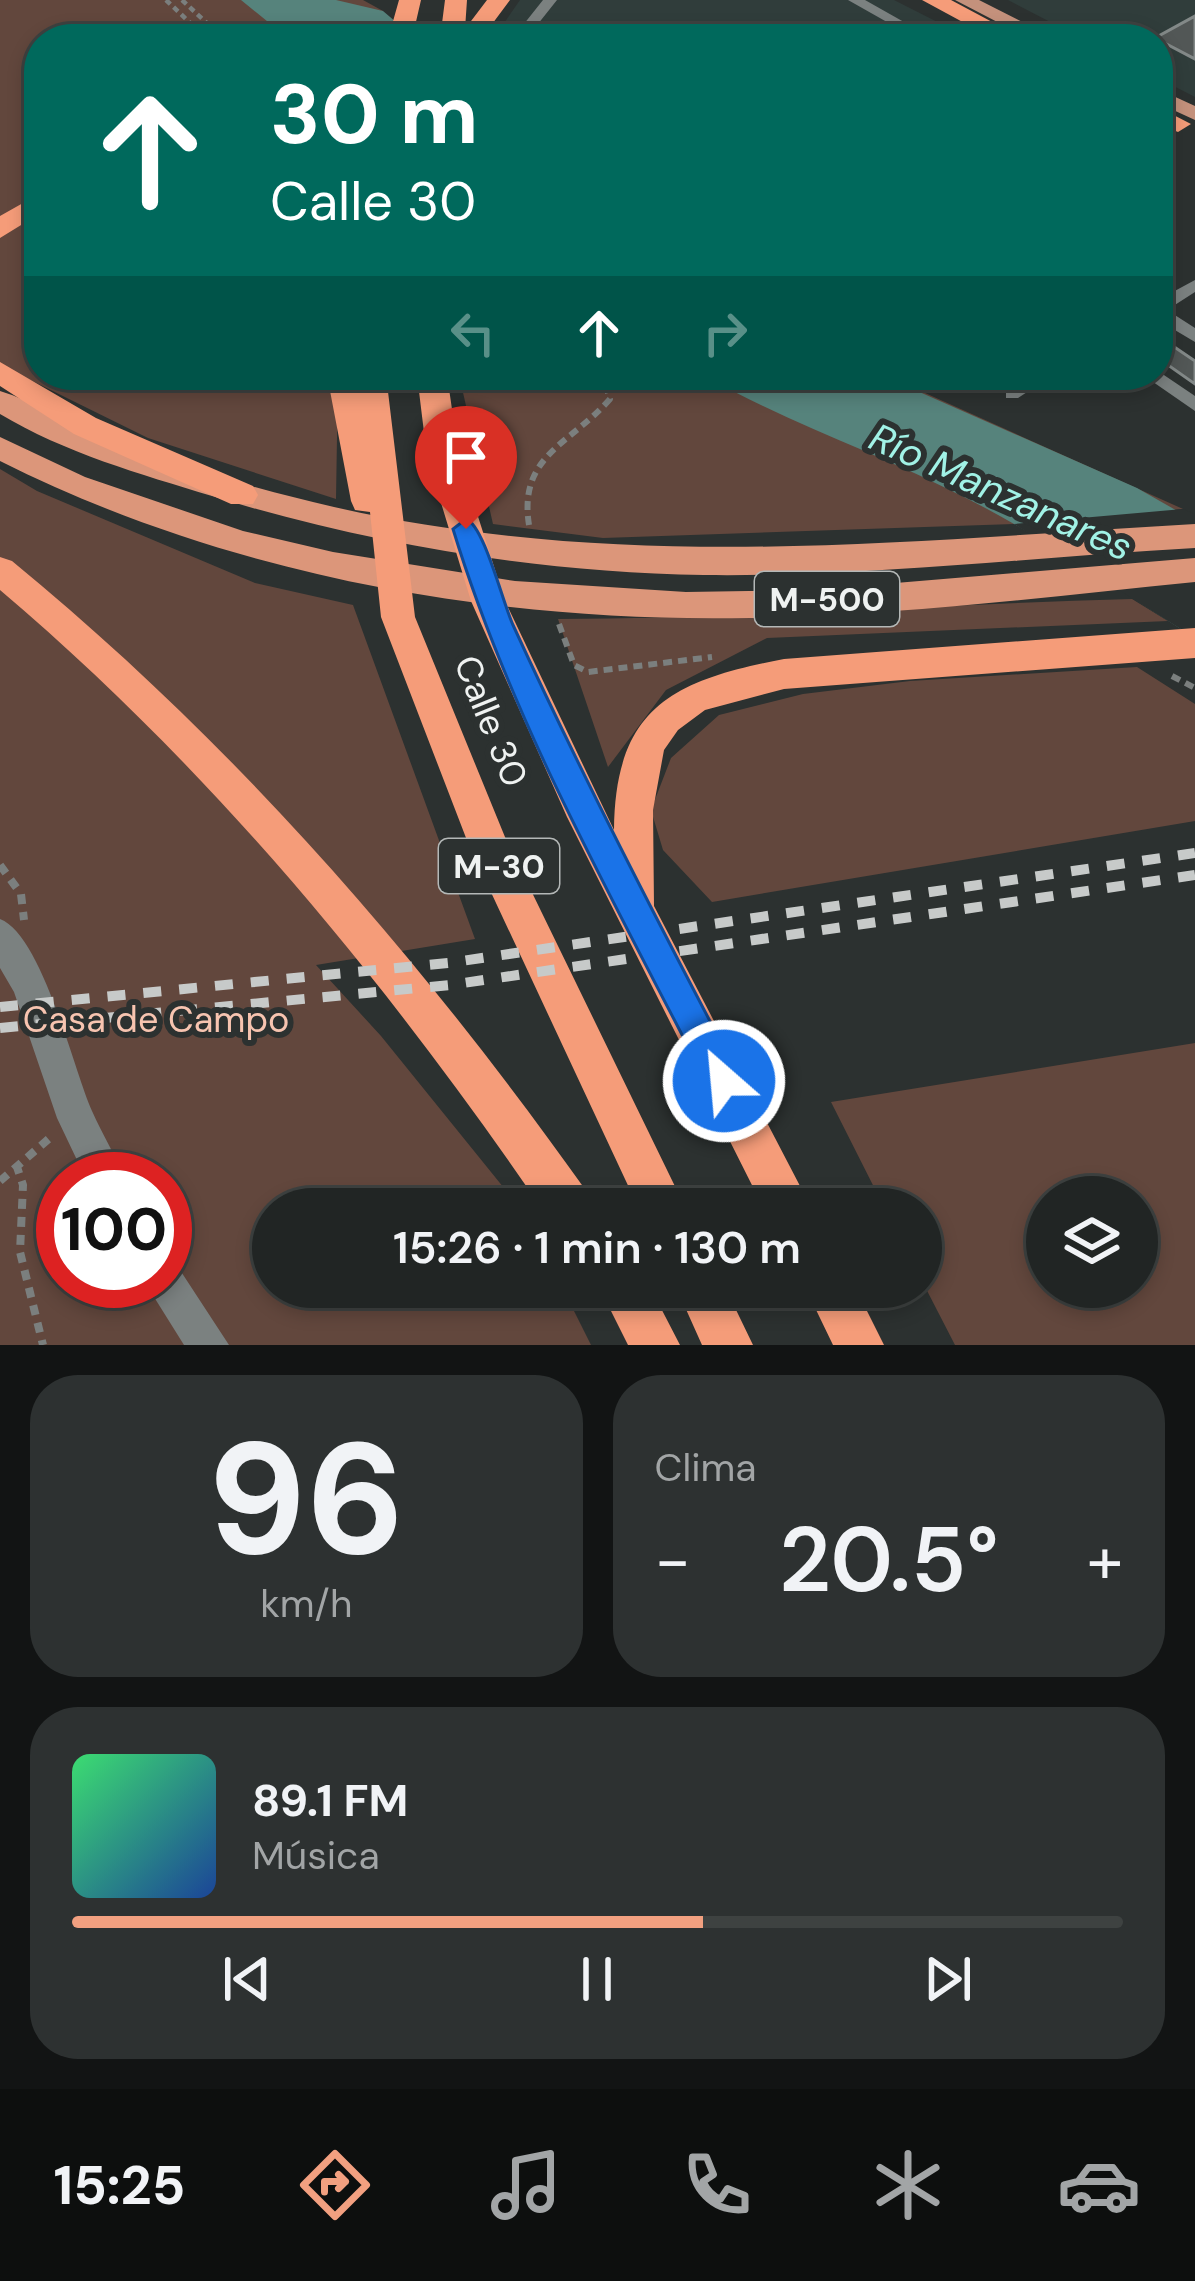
<!DOCTYPE html>
<html lang="es">
<head>
<meta charset="utf-8">
<style>
  body { margin:0; font-family:"DM Sans",sans-serif; background:#2d3131; color:#f1f3f6; height:100vh; display:flex; flex-direction:column; font-size:45px; white-space:nowrap }
  * { box-sizing:border-box; margin:0 }
  p { font-size:39px; color:#a2a5a6 }
  .icon { flex:none; width:66px; height:66px; fill:none; stroke:currentColor; stroke-width:2; stroke-linecap:round; stroke-linejoin:round }
  .map { position:relative; height:1345px; overflow:hidden }
  .details { display:flex; flex-direction:column; gap:30px; padding:30px; background:#121414; flex:1 }
  .details>* { flex:none }
  .banner { position:absolute; left:24px; top:24px; width:1149px; height:366px; border-radius:48px; box-shadow:0 6px 18px #0003,0 0 0 3px #3e4241; background:#00695c; color:#fff; overflow:hidden }
  .controls { position:absolute; left:1026px; top:1176px; display:grid; gap:24px }
  .controls a { display:grid; place-items:center; width:132px; height:132px; border-radius:50%; background:#212524; box-shadow:0 6px 18px #0003,0 0 0 3px #3e4241; font-size:60px }
  .speed { position:absolute; left:36px; top:1152px; display:flex; gap:24px; font-size:60px; font-weight:700; text-align:center }
  .speed>* { display:grid; place-content:center; width:156px; height:156px; border-radius:50%; background:#212524; box-shadow:0 6px 18px #0003,0 0 0 3px #3e4241; line-height:1 }
  .speed .limit { border:18px solid #d22; background:#fff; color:#111 }
  .pin { position:absolute; display:grid; place-items:center; width:102px; height:102px; color:#fff; margin:-123px -51px; border-radius:50% 50% 50% 0; rotate:-45deg; box-shadow:0 0 12px #0007 }
  .pin .icon { rotate:45deg }
  .me { position:absolute; width:132px; margin:-66px; rotate:333deg; stroke-linejoin:round; filter:drop-shadow(0 0 9px #0008) }
  .turn { display:flex; align-items:center; gap:42px; height:252px; padding:0 48px; font-size:54px }
  .turn .icon { width:156px; height:156px; stroke-width:2.5 }
  .turn b { display:block; font-size:84px; line-height:102px }
  .lanes { display:flex; align-items:center; height:114px; padding:0 48px; background:#0003; justify-content:center; gap:60px; direction:ltr }
  .lanes .off { opacity:.35 }
  .big { font-size:90px; font-weight:600; line-height:1.1 }
  .details .tile { flex:1; display:flex; flex-direction:column; justify-content:center; gap:18px; min-width:0; padding:0 42px; border-radius:48px; background:#2d3131 }
  .details .dial { align-items:center; gap:0 }
  .dial b { font-size:156px; line-height:1 }
  .song { display:flex; align-items:center; gap:36px }
  .cover { width:144px; height:144px; border-radius:18px; background:linear-gradient(135deg,hsl(140 70% 55%),hsl(220 70% 35%)) }
  .played { height:12px; border-radius:6px; background:linear-gradient(90deg,#f2a080 60%,#3e4241 60%) }
  .keys { display:flex; justify-content:space-around; direction:ltr }
  .heat { display:flex; justify-content:space-between; align-items:center; font-size:66px; direction:ltr }
  .details .tiles { flex:1; display:grid; gap:30px; grid-template-columns:1fr 1fr }
  .tile:last-child { grid-column:span 2 }
  .trip { position:absolute; left:252px; top:1188px; width:690px; height:120px; border-radius:60px; background:#212524; box-shadow:0 6px 18px #0003,0 0 0 3px #3e4241; font-weight:600; line-height:120px; text-align:center }
  .menu { display:flex; height:192px; justify-content:space-around; align-items:center; background:#0d0f0e; color:#a2a5a6 }
  .menu .icon { width:84px; height:84px }
  .menu .on { color:#f2a080 }
  .menu b { font-size:54px; color:#f1f3f6 }
  .map>svg:first-child { display:block }
</style>
</head>
<body>
<div class="map">
<svg width="1195" height="1345" viewBox="0 0 1195 1345">
  <rect width="100%" height="100%" fill="#2c3130"/>
  <!-- built -->
  <path fill="#303d3b" d="M520,0H894L971,39H493Z
    M1008,0H1195V97L1158,78V39H1083Z"/>
  <!-- green -->
  <path fill="#62473d" fill-rule="evenodd" d="M0,0H363L383,11L376,39H39V375H338L336,499L148,438L0,365Z
    M459,375H885L1183,509L1014,524L603,538L493,524Z
    M0,469L37,491L255,583L353,605L475,939L316,965L381,1036L521,1209H273V1287H562L591,1345H0ZM63,1179H165V1281H63Z
    M1132,599L1168,621L767,638L666,690L608,767L558,619C749,618 941,604 1132,599Z
    M1137,667L1195,704V821L712,902L663,850L651,810L671,758L719,715L803,694L910,681Z
    M1195,1043V1345H955L921,1279V1209H885L831,1102ZM1137,1197V1287H1047V1197Z"/>
  <!-- water -->
  <path fill="#56837c" d="M241,0H336L383,11L416,39H289Z
    M703,375H881L1137,488L1195,521V638C1120,591 1047,539 968,499C881,454 788,423 703,375Z"/>
  <!-- pier -->
  <path fill="#2c3130" d="M1183,509L1195,514V638L1014,524Z"/>
  <!-- building -->
  <path fill="#525756" stroke="#838988" stroke-width="3" d="M1195,16V59L1155,38Z
    M1167,342L1195,361V384L1158,358V347Z"/>
  <g fill="none" stroke-linecap="round" stroke-linejoin="round">
    <!-- path-far2 -->
    <path stroke="#7b7f7e" stroke-width="4.5" stroke-dasharray="6 4.5" stroke-linecap="butt" d="M166,0L207,39
      M182,0L224,39"/>
    <!-- path-far1 -->
    <path stroke="#7b7f7e" stroke-width="6" stroke-dasharray="9 6" stroke-linecap="butt" d="M529,525C518,455 571,444 610,399L602,375
      M559,624L574,665L588,672L712,657
      M1172,676L1195,688"/>
    <!-- path -->
    <path stroke="#7b7f7e" stroke-width="8" stroke-dasharray="10 8" stroke-linecap="butt" d="M0,865L21,894L24,920
      M16,1164L23,1185L20,1252L43,1345
      M0,1181L52,1136"/>
    <!-- service -->
    <path fill="#7b8180" fill-rule="evenodd" d="M543,0H557L526,39H512Z
      M848,0H865L934,39H917Z
      M1173,121L1185,124L1158,140V130Z
      M1195,280V292L1167,310L1195,328V342L1158,320V300Z
      M1158,371L1195,396V411L1143,375H1158Z
      M1030,375H1053L1018,398H1006V390Z"/>
    <!-- minor -->
    <path fill="#7b8180" fill-rule="evenodd" d="M0,919C42,935 73,1068 92,1111C102,1134 116,1156 125,1179H86L57,1118L14,992L0,968Z
      M165,1261L178,1267L229,1345H184L144,1281H165Z"/>
    <!-- primary -->
    <path fill="#c4917c" fill-rule="evenodd" d="M955,0H979L1056,39H1030Z
      M1158,89L1195,106V120L1158,103Z"/>
    <!-- trunk -->
    <path fill="#dc967a" fill-rule="evenodd" d="M0,391C34,401 65,424 99,437C175,465 255,489 334,507C627,573 900,541 1195,524V548C1032,557 868,577 704,575C537,572 372,545 212,496C140,474 65,453 0,414Z
      M0,437L85,477L243,531L333,552L515,581L686,592L812,590L1195,558V582C1047,597 899,615 750,618C495,623 229,576 0,461Z"/>
    <!-- motorway -->
    <path fill="#f59c79" fill-rule="evenodd" d="M399,0H421L412,39H388Z
      M445,0H467L465,29L487,0H510L481,39H440Z
      M922,0H951L1024,39H994Z
      M1158,107L1191,124L1178,132L1158,124Z
      M39,194V214L0,238V216Z
      M0,362L96,418L253,486L258,495L253,504H231L74,434L0,386Z
      M327,375H386L415,617L505,837L686,1209H639L468,843L381,617L370,512L355,510L351,501Z
      M417,375H447L459,457L505,601L614,830C615,706 675,680 784,659L1195,628V658L784,689L705,710L678,730L664,750L653,810L654,906L812,1209H764L567,817L471,601L427,457Z
      M0,557L12,561C235,744 420,957 587,1192L593,1209H542C386,981 211,769 0,590Z
      M599,1287H650L680,1345H628Z
      M676,1287H725L753,1345H702Z
      M805,1287H855L884,1345H833Z"/>
    <!-- rail -->
    <path stroke="#c7cac9" stroke-width="10" stroke-dasharray="18 18" stroke-linecap="butt" d="M0,1007L448,963L1195,853
      M0,1028L450,985L1195,875"/>
  </g>
  <!-- route -->
  <path fill="#1a73e8" stroke="#114b97" stroke-width="3" d="M466,519C484,525 503,604 513,625C582,776 658,922 735,1069L740,1081L735,1093L724,1098L712,1093C619,910 513,726 453,529Z"/>
  <g text-anchor="middle" dominant-baseline="central" stroke-width="12" stroke-linejoin="round" paint-order="stroke">
    <!-- shield labels -->
    <g fill="#2c3130" stroke="#b4b8b7" stroke-width="3">
      <rect x="755" y="572" width="144" height="54" rx="9"/>
      <rect x="439" y="839" width="120" height="54" rx="9"/>
    </g>
    <g font-size="33" font-weight="bold" fill="#eff2f1">
      <text x="827" y="599">M-500</text>
      <text x="499" y="866">M-30</text>
    </g>
    <!-- street labels -->
    <g font-size="36" fill="#eff2f1" stroke="#2c3130">
      <text transform="translate(491 721) rotate(68)">Calle 30</text>
    </g>
    <!-- park labels -->
    <g font-size="36" fill="#f7c4b0" stroke="#2c3130">
      <text x="156" y="1019">Casa de Campo</text>
    </g>
    <!-- water labels -->
    <g font-size="39" font-style="italic" fill="#a1f2e6" stroke="#2c3130">
      <text transform="translate(1001 492) rotate(24)">Río Manzanares</text>
    </g>
  </g>
</svg>
<div class="controls">
<a><svg class="icon" aria-label="layers" viewBox="0 0 24 24"><path d="M12 4l9 5-9 5-9-5zM3 14l9 5 9-5"/></svg></a>
</div>
<div class="speed"><div class="limit">100</div></div>
<div class="pin" style="left:466px;top:529px;background:#d93025"><svg class="icon" aria-label="arrive" viewBox="0 0 24 24"><path d="M6 21V4h12l-3 4 3 4H6"/></svg></div>
<svg class="me" style="left:724px;top:1081px" viewBox="-20 -20 40 40"><circle r="17" fill="#1a73e8" stroke="#fff" stroke-width="3"/><path d="M0-11L8 9 0 5-8 9z" fill="#fff"/></svg>
<div class="trip">15:26 · 1 min · 130 m</div>
<div class="banner">
<div class="turn"><svg class="icon" aria-label="ahead" viewBox="0 0 24 24"><path d="M12 20V5M6 11l6-6 6 6"/></svg><div><b>30 m</b>Calle 30</div></div>
<div class="lanes"><svg class="icon off" aria-label="left" viewBox="0 0 24 24"><path d="M17 20v-9H6M10 6l-5 5 5 5"/></svg><svg class="icon" aria-label="ahead" viewBox="0 0 24 24"><path d="M12 20V5M6 11l6-6 6 6"/></svg><svg class="icon off" aria-label="right" viewBox="0 0 24 24"><path d="M7 20v-9h11M14 6l5 5-5 5"/></svg></div>
</div>
</div>
<section class="details">
<div class="tiles">
<div class="tile dial"><b>96</b><p>km/h</p></div>
<div class="tile"><p>Clima</p>
<div class="heat"><a>−</a><b class="big">20.5°</b><a>+</a></div>
</div>
<div class="tile">
<div class="song"><i class="cover"></i><div><b>89.1 FM</b><p>Música</p></div></div>
<div class="played"></div>
<div class="keys"><svg class="icon" aria-label="previous" viewBox="0 0 24 24"><path d="M18 5L8 12l10 7zM5 5v14"/></svg><svg class="icon" aria-label="pause" viewBox="0 0 24 24"><path d="M8 5v14M16 5v14"/></svg><svg class="icon" aria-label="next" viewBox="0 0 24 24"><path d="M6 5l10 7-10 7zM19 5v14"/></svg></div>
</div>
</div>
</section>
<nav class="menu">
<b>15:25</b>
<svg class="icon on" aria-label="directions" viewBox="0 0 24 24"><path d="M12 3l9 9-9 9-9-9zM9 14v-3h6M13 9l2 2-2 2"/></svg>
<svg class="icon" aria-label="music" viewBox="0 0 24 24"><path d="M9 18V5l10-2v13"/><circle cx="6" cy="18" r="3"/><circle cx="16" cy="16" r="3"/></svg>
<svg class="icon" aria-label="phone" viewBox="0 0 24 24"><path d="M5 4h4l2 5-3 2q2 4 5 5l2-3 5 2v4C11 20 4 13 5 4z"/></svg>
<svg class="icon" aria-label="climate" viewBox="0 0 24 24"><path d="M12 3v18M4 7l16 10M4 17L20 7"/></svg>
<svg class="icon" aria-label="car" viewBox="0 0 24 24"><path d="M5 17H2v-5l4-1 3-4h7l3 4 3 1v5h-3M9 17h6M6 11h13"/><circle cx="7" cy="17" r="2"/><circle cx="17" cy="17" r="2"/></svg>
</nav>
</body>
</html>
